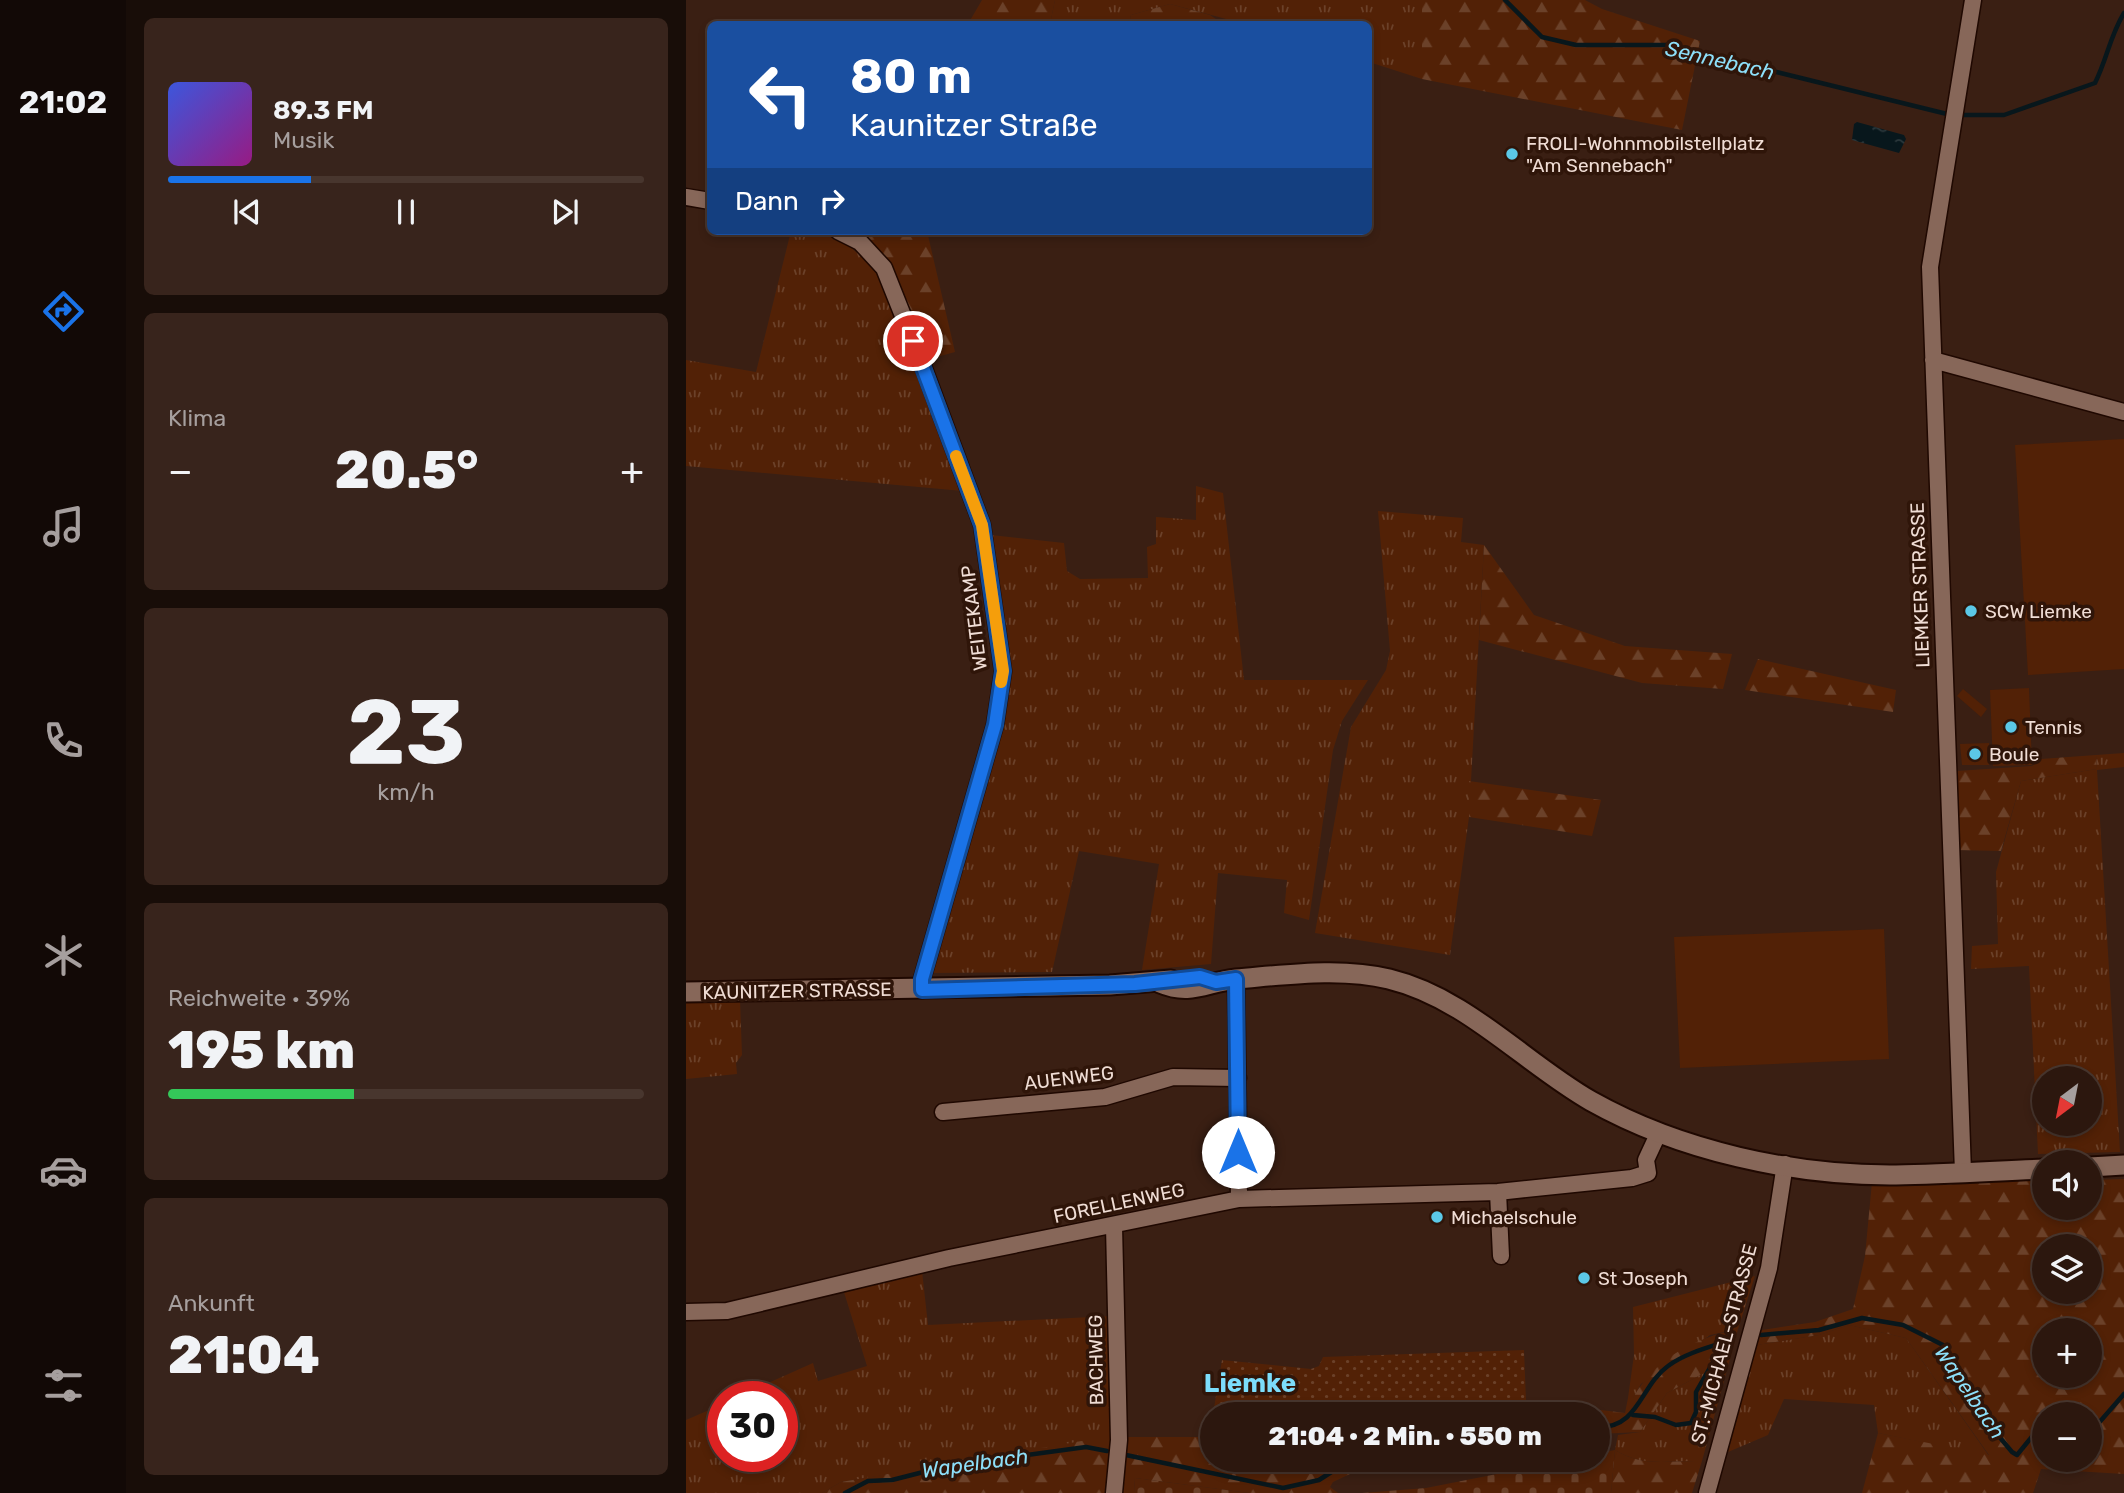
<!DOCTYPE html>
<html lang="de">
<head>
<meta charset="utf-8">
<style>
  body { margin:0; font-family:Rubik,sans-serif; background:#38241c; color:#f1f3f6; height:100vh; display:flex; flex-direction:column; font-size:26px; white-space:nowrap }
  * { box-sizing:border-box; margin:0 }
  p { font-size:23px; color:#a69f9e }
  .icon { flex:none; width:38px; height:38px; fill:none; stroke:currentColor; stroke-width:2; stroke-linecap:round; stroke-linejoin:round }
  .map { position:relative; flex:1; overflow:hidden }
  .details { display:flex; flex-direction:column; gap:18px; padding:18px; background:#180d08; width:560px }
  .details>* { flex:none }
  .top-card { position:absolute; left:21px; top:21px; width:665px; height:214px; border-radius:10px; box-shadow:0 4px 10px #0003,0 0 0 2px #48362e; background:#1a4fa0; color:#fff; overflow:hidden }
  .needle { width:46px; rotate:212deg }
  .buttons { position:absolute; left:1346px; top:1066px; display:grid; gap:14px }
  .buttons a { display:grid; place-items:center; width:70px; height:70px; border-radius:50%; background:#2c170e; box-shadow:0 4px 10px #0003,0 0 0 2px #48362e; font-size:35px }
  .speed { position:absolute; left:21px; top:1381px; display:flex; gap:14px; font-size:35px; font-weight:700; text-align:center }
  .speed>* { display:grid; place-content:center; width:91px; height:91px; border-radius:50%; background:#2c170e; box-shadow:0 4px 10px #0003,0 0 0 2px #48362e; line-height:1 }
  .speed .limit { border:10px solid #d22; background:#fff; color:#111 }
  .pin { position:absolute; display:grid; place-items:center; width:60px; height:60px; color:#fff; margin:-30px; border:4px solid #fff; border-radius:50%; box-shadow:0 2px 7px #0007 }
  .me { position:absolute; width:77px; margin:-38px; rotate:0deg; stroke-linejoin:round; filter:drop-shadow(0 0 5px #0008) }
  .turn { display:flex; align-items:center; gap:24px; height:147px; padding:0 28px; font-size:32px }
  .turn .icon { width:91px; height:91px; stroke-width:2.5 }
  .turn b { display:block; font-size:49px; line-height:60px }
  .then { display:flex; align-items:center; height:66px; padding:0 28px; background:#0003; gap:14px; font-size:26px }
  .big { font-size:52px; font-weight:800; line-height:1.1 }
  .details .tile { flex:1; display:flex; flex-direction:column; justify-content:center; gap:10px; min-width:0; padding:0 24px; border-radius:10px; background:#38241c }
  .details .dial { align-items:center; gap:0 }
  .dial b { font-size:91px; line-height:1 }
  .song { display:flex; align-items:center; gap:21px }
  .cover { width:84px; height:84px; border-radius:10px; background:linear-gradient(135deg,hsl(230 70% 55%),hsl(310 70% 35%)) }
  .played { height:7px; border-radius:4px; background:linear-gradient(90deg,#1a73e8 30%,#48362e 30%) }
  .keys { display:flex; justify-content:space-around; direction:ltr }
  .heat { display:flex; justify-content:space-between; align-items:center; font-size:38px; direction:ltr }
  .charge { height:10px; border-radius:5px; background:linear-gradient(90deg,#34c759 39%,#48362e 0) }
  .trip { position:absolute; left:514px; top:1402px; width:410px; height:70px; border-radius:35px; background:#2c170e; box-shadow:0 4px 10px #0003,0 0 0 2px #48362e; font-weight:800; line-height:70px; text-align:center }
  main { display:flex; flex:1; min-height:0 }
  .tab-bar { display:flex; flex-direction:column; width:126px; justify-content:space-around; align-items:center; background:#120906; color:#a69f9e }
  .tab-bar .icon { width:49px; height:49px }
  .tab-bar .current { color:#1a73e8 }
  .tab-bar b { font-size:32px; color:#f1f3f6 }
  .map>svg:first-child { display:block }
</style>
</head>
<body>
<main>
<nav class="tab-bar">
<b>21:02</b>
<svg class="icon current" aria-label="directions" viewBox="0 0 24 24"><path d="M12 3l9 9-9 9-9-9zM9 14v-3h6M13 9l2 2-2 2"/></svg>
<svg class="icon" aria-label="music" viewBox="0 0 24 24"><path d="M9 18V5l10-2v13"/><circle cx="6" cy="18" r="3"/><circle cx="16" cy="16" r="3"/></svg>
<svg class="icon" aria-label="phone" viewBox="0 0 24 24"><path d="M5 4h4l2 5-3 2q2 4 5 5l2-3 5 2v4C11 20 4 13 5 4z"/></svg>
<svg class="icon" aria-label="climate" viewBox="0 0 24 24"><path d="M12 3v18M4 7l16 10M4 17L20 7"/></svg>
<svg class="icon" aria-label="car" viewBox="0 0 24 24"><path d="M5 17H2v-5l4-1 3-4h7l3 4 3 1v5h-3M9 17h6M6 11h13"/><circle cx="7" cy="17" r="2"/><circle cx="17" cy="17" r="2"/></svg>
<svg class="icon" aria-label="filters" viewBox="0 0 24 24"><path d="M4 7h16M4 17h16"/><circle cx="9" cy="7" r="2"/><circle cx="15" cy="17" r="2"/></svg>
</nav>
<section class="details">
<div class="tile">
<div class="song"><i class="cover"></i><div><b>89.3 FM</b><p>Musik</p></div></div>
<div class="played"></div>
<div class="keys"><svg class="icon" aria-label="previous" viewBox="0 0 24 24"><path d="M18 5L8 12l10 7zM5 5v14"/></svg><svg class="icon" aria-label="pause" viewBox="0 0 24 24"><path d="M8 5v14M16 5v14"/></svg><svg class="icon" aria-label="next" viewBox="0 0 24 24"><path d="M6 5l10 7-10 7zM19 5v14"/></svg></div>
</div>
<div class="tile"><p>Klima</p>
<div class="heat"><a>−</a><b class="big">20.5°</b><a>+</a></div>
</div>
<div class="tile dial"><b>23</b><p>km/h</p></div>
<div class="tile"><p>Reichweite · 39%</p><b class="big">195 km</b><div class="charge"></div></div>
<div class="tile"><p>Ankunft</p><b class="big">21:04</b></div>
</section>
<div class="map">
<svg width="1438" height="1493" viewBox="0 0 1438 1493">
  <defs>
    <pattern id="grass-tufts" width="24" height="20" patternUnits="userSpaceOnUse" patternTransform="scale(1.75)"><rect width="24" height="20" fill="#522106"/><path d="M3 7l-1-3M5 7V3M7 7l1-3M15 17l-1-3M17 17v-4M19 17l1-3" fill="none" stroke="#6b4129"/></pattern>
    <pattern id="forest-firs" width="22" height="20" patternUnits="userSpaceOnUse" patternTransform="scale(1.75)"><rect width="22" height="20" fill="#522106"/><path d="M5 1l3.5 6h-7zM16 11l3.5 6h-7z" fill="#6b4129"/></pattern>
    <pattern id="cemetery-stones" width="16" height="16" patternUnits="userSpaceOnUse" patternTransform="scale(1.75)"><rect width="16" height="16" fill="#522106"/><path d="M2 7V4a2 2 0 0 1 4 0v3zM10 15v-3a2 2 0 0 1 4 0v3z" fill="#6b4129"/></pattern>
    <pattern id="park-dots" width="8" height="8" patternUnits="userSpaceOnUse" patternTransform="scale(1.75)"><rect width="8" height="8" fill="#522106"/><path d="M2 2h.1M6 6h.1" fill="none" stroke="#6b4129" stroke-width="1.8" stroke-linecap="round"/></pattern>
    <pattern id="water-ripples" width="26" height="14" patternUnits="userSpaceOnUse" patternTransform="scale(1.75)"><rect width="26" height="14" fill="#08171c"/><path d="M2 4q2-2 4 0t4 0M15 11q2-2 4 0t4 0" fill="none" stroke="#2c383c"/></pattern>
  </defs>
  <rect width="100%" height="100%" fill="#3a1f13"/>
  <!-- grass -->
  <path fill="url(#grass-tufts)" fill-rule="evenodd" d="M369,0H736V79L683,62L682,24H559L484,4L445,15L443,24H364Z
    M105,231C148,231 164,242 191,274L277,491L0,466V360L70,372Z
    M510,486L537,493L558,680H682L656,721L647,750L623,920L598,913L601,880L532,873L525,964L456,970L473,864L393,851L366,972L243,973L314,728L305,535L378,543L381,571L394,579L462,578L461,547L470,544V517L510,520Z
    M692,511L777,518L775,542L798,545L783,817L764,955L629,933L665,727L700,670L704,651Z
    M1438,753V767L1411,770L1434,1152L1352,1154L1343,966L1285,969L1286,946L1312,944L1310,872L1335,781L1411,769L1410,755ZM1358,1078H1404V1124H1358Z
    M0,999L54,1000L56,1055L50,1063L51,1074L0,1079Z
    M236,1271L242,1325L426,1316L427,1437L155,1482L136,1493H0V1420L37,1404V1456H96V1396H53L127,1363L132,1381L181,1366L157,1289Z
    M1069,1276L1052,1329L1024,1335L955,1384L947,1398H942L948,1355L947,1307Z
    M1163,1325L1220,1338L1303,1456L1192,1433L1188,1405L1098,1399L1082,1435L1042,1452L1071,1345L1133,1335Z
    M1044,1359L1016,1461C983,1460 958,1468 929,1450L932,1435L954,1432L981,1393Z"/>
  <!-- forest -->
  <path fill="url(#forest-firs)" fill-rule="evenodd" d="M296,0H369L364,24H282Z
    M736,0H899L916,9L1014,41L996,130L736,79Z
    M484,4L524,15L537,24H443L445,15Z
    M173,231H241L269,352L240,360L204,266Z
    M798,545L848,615L939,646L1046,654L1037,689L956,683L793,640Z
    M1072,659L1210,690L1207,712L1059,690Z
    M1410,755L1411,769L1335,781L1315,851L1270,850L1271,771L1346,766L1355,759Z
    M783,781L915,800L906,836L783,817Z
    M1438,1179V1474L1355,1469L1347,1493H1176L1192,1433L1303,1455L1220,1338L1163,1325L1133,1335L1071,1345L1076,1330L1129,1322L1167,1309L1179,1256L1186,1182L1358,1181V1208H1404V1180ZM1358,1246H1404V1292H1358ZM1358,1330H1404V1376H1358ZM1358,1414H1404V1460H1358Z
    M1052,1329L1044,1359L981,1393L954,1432L912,1434V1414H787L840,1401V1409L866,1404L939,1413L942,1398H947C969,1358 1009,1338 1052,1329Z
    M527,1423V1460H705L685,1464L647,1482L644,1487L652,1493H563L449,1478L448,1493H136L155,1482L419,1437H521Z
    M929,1450C958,1468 983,1460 1016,1461L1006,1493H925Z"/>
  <!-- cemetery -->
  <path fill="url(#cemetery-stones)" d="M929,1450L925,1493H676L740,1488L881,1460H912V1453Z
    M449,1478L563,1493H448Z"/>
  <!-- park -->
  <path fill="url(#park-dots)" d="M838,1350L840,1401L787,1414H527L536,1360L625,1369L633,1366L637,1357Z"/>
  <!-- garden -->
  <path fill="#522106" d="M1438,439V669L1342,675L1329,445Z
    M1343,688L1346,765L1307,766L1304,690Z
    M1277,689L1301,709L1295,717L1271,696Z
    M1303,743V765H1276L1274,744Z
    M1198,929L1203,1059L994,1068L988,937Z"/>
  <!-- water -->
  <path fill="url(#water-ripples)" d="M1171,122L1218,135L1220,139L1213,153L1166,140L1168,124Z
    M760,1460H784V1464L780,1470L765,1473L759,1468Z"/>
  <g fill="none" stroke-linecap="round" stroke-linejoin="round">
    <!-- stream -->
    <path stroke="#08171c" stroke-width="4.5" d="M819,0L856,37L890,45H981L1261,114
      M1276,115H1318L1409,83C1421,59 1424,36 1438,13
      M1075,1335L1133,1330L1176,1318L1217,1325L1257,1345L1260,1364L1280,1381L1296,1416L1326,1452L1331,1455L1349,1433L1358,1430
      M845,1414L867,1411L874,1414
      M947,1415L969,1417L990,1425L1005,1423L1010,1412V1392L1038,1343
      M912,1427C953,1428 954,1386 982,1366C998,1354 1020,1348 1039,1342
      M1404,1433L1438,1394
      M440,1455L597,1488L633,1480L647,1471L686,1460
      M159,1493L182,1481L206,1480L261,1466L400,1447L421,1451"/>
    <!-- minor casing -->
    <g stroke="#1f0801" stroke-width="19">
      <path id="minor" d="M0,197L24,201
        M152,231L174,242L198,268L237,366L296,525L317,671L309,725L236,979V990
        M1247,360L1438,412
        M550,979L553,1199
        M257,1112L419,1097L487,1077L552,1078
        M1277,1172L1244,267L1287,0
        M812,1192L815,1256
        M428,1226L433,1440L428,1493
        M0,1312L41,1311L263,1258L553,1199L812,1192L946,1178L962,1173L960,1160L973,1132
        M1021,1493L1083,1268L1099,1164"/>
    </g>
    <!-- tertiary casing -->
    <g stroke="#1f0801" stroke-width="23">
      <path id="tertiary" d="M474,983C505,996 520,982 550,979C599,975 655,967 703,979C781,998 837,1062 905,1101C994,1151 1108,1176 1210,1175C1259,1174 1309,1171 1358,1169
        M0,992L424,985L485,980
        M1404,1167L1438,1165"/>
    </g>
    <!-- minor -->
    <use href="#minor" stroke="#876759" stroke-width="16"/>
    <!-- tertiary -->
    <use href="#tertiary" stroke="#876759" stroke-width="19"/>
  </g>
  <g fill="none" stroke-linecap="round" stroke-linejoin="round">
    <!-- route casing -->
    <g stroke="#114b97" stroke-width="18">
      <path id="route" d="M227,341L296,525L317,671L309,725L236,979V990L449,984L514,977L530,982L550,979L552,1152"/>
    </g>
    <!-- route -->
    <use href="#route" stroke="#1a73e8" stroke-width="12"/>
    <!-- slow -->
    <path stroke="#f59e0b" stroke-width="12" d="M270,456L296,525L317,671L315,682"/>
  </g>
  <!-- markers -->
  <g fill="#5bc8e7" stroke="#2f1509" stroke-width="2.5">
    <circle cx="826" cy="154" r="7"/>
    <circle cx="1285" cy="611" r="7"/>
    <circle cx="1325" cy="727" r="7"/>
    <circle cx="1289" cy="754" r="7"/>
    <circle cx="751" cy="1217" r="7"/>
    <circle cx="898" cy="1278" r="7"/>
  </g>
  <g text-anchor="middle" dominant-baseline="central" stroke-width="7" stroke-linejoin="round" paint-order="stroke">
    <!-- poi labels -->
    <g font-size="19" fill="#f0ddd5" stroke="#2f1509" text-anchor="start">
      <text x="840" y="143">FROLI-Wohnmobilstellplatz<tspan x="840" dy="22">"Am Sennebach"</tspan></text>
      <text x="1299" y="611">SCW Liemke</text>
      <text x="1339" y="727">Tennis</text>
      <text x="1303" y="754">Boule</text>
      <text x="765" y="1217">Michaelschule</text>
      <text x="912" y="1278">St Joseph</text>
    </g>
    <!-- street labels -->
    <g font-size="19" fill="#f0ddd5" stroke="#2f1509">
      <text transform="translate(1234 585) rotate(-92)">LIEMKER STRASSE</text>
      <text transform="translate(288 618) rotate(-97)">WEITEKAMP</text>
      <text transform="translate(111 991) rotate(-1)">KAUNITZER STRASSE</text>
      <text transform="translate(383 1078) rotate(-7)">AUENWEG</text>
      <text transform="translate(433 1203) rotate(-12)">FORELLENWEG</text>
      <text transform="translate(1038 1344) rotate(-75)">ST.-MICHAEL-STRASSE</text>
      <text transform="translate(410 1360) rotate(-91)">BACHWEG</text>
    </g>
    <!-- water labels -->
    <g font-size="21" font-style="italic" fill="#8ddff9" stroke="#2f1509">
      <text transform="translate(1034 60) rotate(13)">Sennebach</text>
      <text transform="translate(1284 1392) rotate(56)">Wapelbach</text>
      <text transform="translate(289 1463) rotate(-8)">Wapelbach</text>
    </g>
    <!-- district labels -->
    <g font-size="26" font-weight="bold" fill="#7cddfb" stroke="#2f1509">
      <text x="564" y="1383">Liemke</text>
    </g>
  </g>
</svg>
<div class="buttons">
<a><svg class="needle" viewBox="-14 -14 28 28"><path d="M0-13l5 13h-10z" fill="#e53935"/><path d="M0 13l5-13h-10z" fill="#a69f9e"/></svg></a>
<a><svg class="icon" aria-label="sound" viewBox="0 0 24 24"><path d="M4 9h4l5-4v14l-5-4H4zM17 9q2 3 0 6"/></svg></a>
<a><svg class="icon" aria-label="layers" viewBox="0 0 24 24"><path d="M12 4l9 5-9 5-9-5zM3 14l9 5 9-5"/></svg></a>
<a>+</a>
<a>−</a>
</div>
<div class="speed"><div class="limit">30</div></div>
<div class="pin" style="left:227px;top:341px;background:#d93025"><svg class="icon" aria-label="arrive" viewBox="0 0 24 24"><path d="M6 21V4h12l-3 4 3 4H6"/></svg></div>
<svg class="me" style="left:552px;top:1152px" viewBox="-20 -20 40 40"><circle r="19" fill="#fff"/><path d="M0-13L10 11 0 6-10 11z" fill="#1a73e8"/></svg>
<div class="trip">21:04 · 2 Min. · 550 m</div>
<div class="top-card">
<div class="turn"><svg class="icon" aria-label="left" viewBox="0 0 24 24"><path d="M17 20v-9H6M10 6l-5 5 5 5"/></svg><div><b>80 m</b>Kaunitzer Straße</div></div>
<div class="then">Dann<svg class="icon" aria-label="right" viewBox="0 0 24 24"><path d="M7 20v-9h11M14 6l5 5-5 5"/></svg></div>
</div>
</div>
</main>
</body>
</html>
